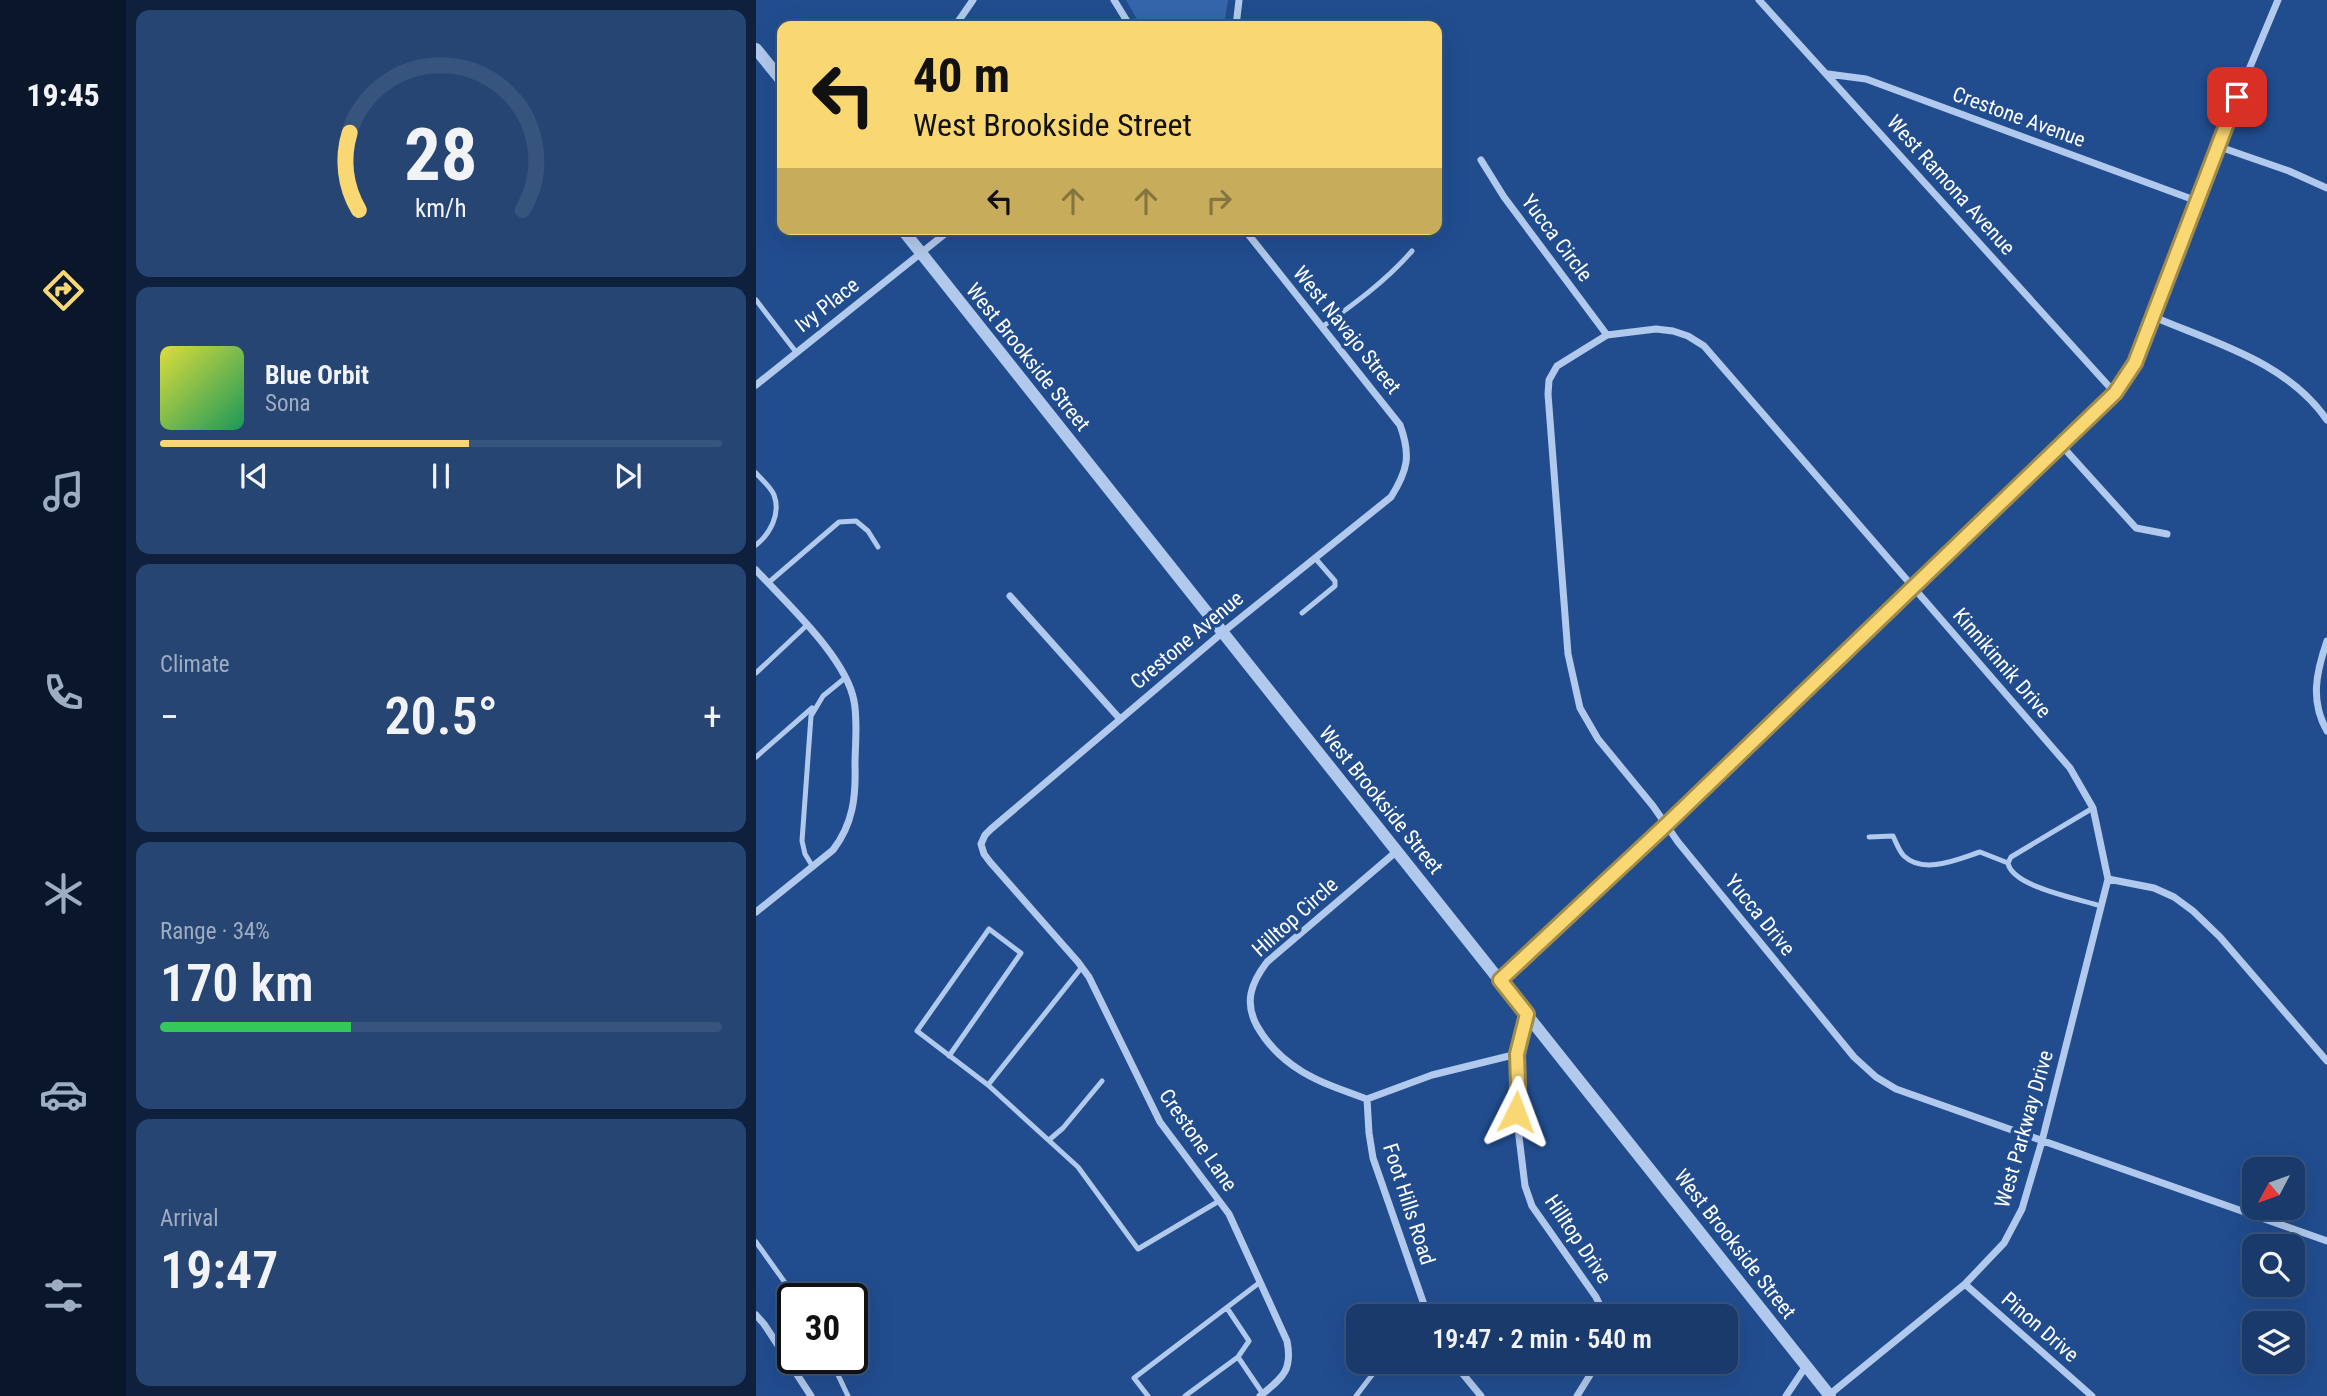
<!DOCTYPE html>
<html lang="en">
<head>
<meta charset="utf-8">
<style>
  body { margin:0; font-family:"Roboto Condensed",sans-serif; background:#264573; color:#f1f3f6; height:100vh; display:flex; flex-direction:column; font-size:26px; white-space:nowrap }
  * { box-sizing:border-box; margin:0 }
  p { font-size:23px; color:#9fadc1 }
  .icon { flex:none; width:38px; height:38px; fill:none; stroke:currentColor; stroke-width:2; stroke-linecap:round; stroke-linejoin:round }
  .map { position:relative; flex:1; overflow:hidden }
  .sheet { display:flex; flex-direction:column; gap:10px; padding:10px; background:#0e203b; width:630px }
  .sheet>* { flex:none }
  .guide { position:absolute; left:21px; top:21px; width:665px; height:214px; border-radius:14px; box-shadow:0 7px 28px #0002,0 0 0 2px #37547e; background:#f9d772; color:#111; overflow:hidden }
  .needle { width:46px; rotate:229deg }
  .fabs { position:absolute; left:1486px; top:1157px; display:grid; gap:14px }
  .fabs a { display:grid; place-items:center; width:63px; height:63px; border-radius:14px; background:#193a6b; box-shadow:0 7px 28px #0002,0 0 0 2px #37547e; font-size:35px }
  .speed { position:absolute; left:21px; top:1283px; display:flex; gap:14px; font-size:35px; font-weight:700; text-align:center }
  .speed>* { display:grid; place-content:center; width:91px; height:91px; border-radius:50%; background:#193a6b; box-shadow:0 7px 28px #0002,0 0 0 2px #37547e; line-height:1 }
  .speed .limit { border:4px solid #111; border-radius:10px; background:#fff; color:#111 }
  .pin { position:absolute; display:grid; place-items:center; width:60px; height:60px; color:#fff; margin:-30px; border-radius:14px; box-shadow:0 4px 10px #0006 }
  .me { position:absolute; width:77px; margin:-38px; rotate:3deg; stroke-linejoin:round; filter:drop-shadow(0 0 5px #0008) }
  .turn { display:flex; align-items:center; gap:24px; height:147px; padding:0 21px; font-size:32px }
  .turn .icon { width:91px; height:91px; stroke-width:2.5 }
  .turn b { display:block; font-size:49px; line-height:60px }
  .lanes { display:flex; align-items:center; height:66px; padding:0 21px; background:#0003; justify-content:center; gap:35px; direction:ltr }
  .lanes .off { opacity:.35 }
  .big { font-size:52px; font-weight:600; line-height:1.1 }
  .sheet .widget { flex:1; display:flex; flex-direction:column; justify-content:center; gap:10px; min-width:0; padding:0 24px; border-radius:14px; background:#264573 }
  .sheet .dial { align-items:center; gap:0 }
  .dial svg { height:182px; overflow:visible; fill:none; stroke:#37547e; stroke-width:7; stroke-linecap:round; text-anchor:middle }
  .dial text { fill:#f1f3f6; stroke:none }
  .song { display:flex; align-items:center; gap:21px }
  .cover { width:84px; height:84px; border-radius:10px; background:linear-gradient(135deg,hsl(60 70% 55%),hsl(150 70% 35%)) }
  .played { height:7px; border-radius:4px; background:linear-gradient(90deg,#f9d772 55%,#37547e 55%) }
  .keys { display:flex; justify-content:space-around; direction:ltr }
  .heat { display:flex; justify-content:space-between; align-items:center; font-size:38px; direction:ltr }
  .charge { height:10px; border-radius:5px; background:linear-gradient(90deg,#34c759 34%,#37547e 0) }
  .trip { position:absolute; left:590px; top:1304px; width:392px; height:70px; border-radius:14px; background:#193a6b; box-shadow:0 7px 28px #0002,0 0 0 2px #37547e; font-weight:600; line-height:70px; text-align:center }
  main { display:flex; flex:1; min-height:0 }
  .dock { display:flex; flex-direction:column; width:126px; justify-content:space-around; align-items:center; background:#0a172b; color:#9fadc1 }
  .dock .icon { width:49px; height:49px }
  .dock .active { color:#f9d772 }
  .dock b { font-size:32px; color:#f1f3f6 }
  .map>svg:first-child { display:block }
</style>
</head>
<body>
<main>
<nav class="dock">
<b>19:45</b>
<svg class="icon active" aria-label="directions" viewBox="0 0 24 24"><path d="M12 3l9 9-9 9-9-9zM9 14v-3h6M13 9l2 2-2 2"/></svg>
<svg class="icon" aria-label="music" viewBox="0 0 24 24"><path d="M9 18V5l10-2v13"/><circle cx="6" cy="18" r="3"/><circle cx="16" cy="16" r="3"/></svg>
<svg class="icon" aria-label="phone" viewBox="0 0 24 24"><path d="M5 4h4l2 5-3 2q2 4 5 5l2-3 5 2v4C11 20 4 13 5 4z"/></svg>
<svg class="icon" aria-label="climate" viewBox="0 0 24 24"><path d="M12 3v18M4 7l16 10M4 17L20 7"/></svg>
<svg class="icon" aria-label="car" viewBox="0 0 24 24"><path d="M5 17H2v-5l4-1 3-4h7l3 4 3 1v5h-3M9 17h6M6 11h13"/><circle cx="7" cy="17" r="2"/><circle cx="17" cy="17" r="2"/></svg>
<svg class="icon" aria-label="filters" viewBox="0 0 24 24"><path d="M4 7h16M4 17h16"/><circle cx="9" cy="7" r="2"/><circle cx="15" cy="17" r="2"/></svg>
</nav>
<section class="sheet">
<div class="widget dial"><svg viewBox="0 0 100 80">
<path d="M14 69A42 42 0 1 1 86 69"/>
<path d="M14 69A42 42 0 0 1 10 35" stroke="#f9d772"/>
<text x="50" y="56" font-size="32" font-weight="700">28</text>
<text x="50" y="72" font-size="11">km/h</text>
</svg></div>
<div class="widget">
<div class="song"><i class="cover"></i><div><b>Blue Orbit</b><p>Sona</p></div></div>
<div class="played"></div>
<div class="keys"><svg class="icon" aria-label="previous" viewBox="0 0 24 24"><path d="M18 5L8 12l10 7zM5 5v14"/></svg><svg class="icon" aria-label="pause" viewBox="0 0 24 24"><path d="M8 5v14M16 5v14"/></svg><svg class="icon" aria-label="next" viewBox="0 0 24 24"><path d="M6 5l10 7-10 7zM19 5v14"/></svg></div>
</div>
<div class="widget"><p>Climate</p>
<div class="heat"><a>−</a><b class="big">20.5°</b><a>+</a></div>
</div>
<div class="widget"><p>Range · 34%</p><b class="big">170 km</b><div class="charge"></div></div>
<div class="widget"><p>Arrival</p><b class="big">19:47</b></div>
</section>
<div class="map">
<svg width="1571" height="1396" viewBox="0 0 1571 1396">
  <rect width="100%" height="100%" fill="#214d8f"/>
  <!-- green -->
  <path fill="#3566ac" d="M370,0H472L468,26H385Z"/>
  <g fill="none" stroke-linecap="round" stroke-linejoin="round">
    <!-- service -->
    <path stroke="#b1c9ec" stroke-width="5" d="M0,300L40,352
      M566,327C598,304 630,281 656,251
      M0,473C5,479 15,487 18,495C25,514 14,534 0,545
      M12,583L83,522L100,521L112,531L122,547
      M546,613L579,586V581L559,558
      M0,673L50,626
      M0,757L56,708
      M1337,808L1255,857L1252,863C1256,887 1324,899 1345,906
      M1113,837L1137,836C1140,842 1143,851 1148,856C1168,875 1202,859 1224,852L1252,863
      M57,867L49,854L46,841L55,716L67,696L89,678
      M326,967L232,1085L322,1167L382,1249L463,1201
      M193,1056L265,953L233,929L161,1031L232,1085
      M293,1140L307,1128L346,1081
      M0,1242L40,1298
      M471,1308L493,1341L482,1357
      M660,1316L668,1305
      M74,1358L92,1396
      M392,1396L378,1378L503,1283
      M429,1396L482,1357L507,1394
      M600,1396L626,1362"/>
    <!-- minor -->
    <path stroke="#b1c9ec" stroke-width="7" d="M358,0L374,26
      M1003,0L1359,393
      M199,26L217,0
      M480,26L483,0
      M1072,74L1110,79L1441,201
      M1461,146L1533,171L1571,188
      M725,160L748,197L851,335
      M488,229L644,425C655,455 652,470 635,497L467,632L235,829L229,835L225,844L228,854L234,862L322,962L333,977L404,1122L473,1214L531,1341C537,1371 526,1378 504,1396
      M1398,317C1459,343 1531,362 1571,420
      M0,385L195,229
      M1306,446L1380,528L1411,534
      M0,570C30,603 90,657 98,701C102,721 99,745 99,765C100,797 97,824 77,850L0,912
      M254,596L364,719
      M1571,641C1560,673 1554,701 1571,731
      M641,851L511,962C495,983 488,1002 501,1026C526,1070 566,1083 611,1099L676,1075L761,1054
      M744,980L910,825L1359,393L1379,363L1461,146L1522,0
      M771,1015L761,1054L762,1085L760,1112L769,1186L776,1206L840,1297L849,1316
      M1571,1061L1464,937L1437,911L1418,897L1398,888L1352,879L1337,808L1314,768L948,346L932,336L917,331L900,329L851,335L801,366L793,380L792,394L812,654L824,708L842,739L897,806L922,842L1098,1057L1120,1077L1140,1089L1571,1241
      M611,1099L613,1133L617,1158L672,1316
      M1209,1284L1336,1396
      M0,1315L8,1324L55,1396
      M697,1362L725,1396
      M1073,1395L1209,1284L1248,1243L1266,1209L1286,1141L1352,879
      M821,1396L842,1362
      M1030,1396L1050,1366"/>
    <!-- tertiary -->
    <path stroke="#b1c9ec" stroke-width="12" d="M0,49L26,81
      M146,229L1074,1396"/>
  </g>
  <g fill="none" stroke-linecap="round" stroke-linejoin="round">
    <!-- route casing -->
    <g stroke="#a28c4a" stroke-width="18">
      <path id="route" d="M760,1112L762,1085L761,1054L771,1014L744,980L910,825L1359,393L1379,363L1481,97"/>
    </g>
    <!-- route -->
    <use href="#route" stroke="#f9d772" stroke-width="12"/>
  </g>
  <g text-anchor="middle" dominant-baseline="central" stroke-width="7" stroke-linejoin="round" paint-order="stroke">
    <!-- street labels -->
    <g font-size="21" fill="#fff" stroke="#214d8f">
      <text transform="translate(1263 117) rotate(20)">Crestone Avenue</text>
      <text transform="translate(1195 185) rotate(48)">West Ramona Avenue</text>
      <text transform="translate(801 238) rotate(53)">Yucca Circle</text>
      <text transform="translate(71 305) rotate(-38)">Ivy Place</text>
      <text transform="translate(591 330) rotate(51)">West Navajo Street</text>
      <text transform="translate(272 357) rotate(51)">West Brookside Street</text>
      <text transform="translate(431 640) rotate(-40)">Crestone Avenue</text>
      <text transform="translate(1246 663) rotate(49)">Kinnikinnik Drive</text>
      <text transform="translate(625 800) rotate(51)">West Brookside Street</text>
      <text transform="translate(1004 915) rotate(51)">Yucca Drive</text>
      <text transform="translate(539 917) rotate(-42)">Hilltop Circle</text>
      <text transform="translate(1268 1129) rotate(-74)">West Parkway Drive</text>
      <text transform="translate(442 1140) rotate(55)">Crestone Lane</text>
      <text transform="translate(653 1204) rotate(72)">Foot Hills Road</text>
      <text transform="translate(822 1239) rotate(56)">Hilltop Drive</text>
      <text transform="translate(979 1244) rotate(52)">West Brookside Street</text>
      <text transform="translate(1284 1327) rotate(41)">Pinon Drive</text>
    </g>
  </g>
</svg>
<div class="fabs">
<a><svg class="needle" viewBox="-14 -14 28 28"><path d="M0-13l5 13h-10z" fill="#e53935"/><path d="M0 13l5-13h-10z" fill="#9fadc1"/></svg></a>
<a><svg class="icon" aria-label="search" viewBox="0 0 24 24"><circle cx="10" cy="10" r="6"/><path d="M15 15l6 6"/></svg></a>
<a><svg class="icon" aria-label="layers" viewBox="0 0 24 24"><path d="M12 4l9 5-9 5-9-5zM3 14l9 5 9-5"/></svg></a>
</div>
<div class="speed"><div class="limit">30</div></div>
<div class="pin" style="left:1481px;top:97px;background:#d93025"><svg class="icon" aria-label="arrive" viewBox="0 0 24 24"><path d="M6 21V4h12l-3 4 3 4H6"/></svg></div>
<svg class="me" style="left:760px;top:1112px" viewBox="-20 -20 40 40"><path d="M0-17L14 15 0 8-14 15z" fill="#f9d772" stroke="#fff" stroke-width="4"/></svg>
<div class="trip">19:47 · 2 min · 540 m</div>
<div class="guide">
<div class="turn"><svg class="icon" aria-label="left" viewBox="0 0 24 24"><path d="M17 20v-9H6M10 6l-5 5 5 5"/></svg><div><b>40 m</b>West Brookside Street</div></div>
<div class="lanes"><svg class="icon" aria-label="left" viewBox="0 0 24 24"><path d="M17 20v-9H6M10 6l-5 5 5 5"/></svg><svg class="icon off" aria-label="ahead" viewBox="0 0 24 24"><path d="M12 20V5M6 11l6-6 6 6"/></svg><svg class="icon off" aria-label="ahead" viewBox="0 0 24 24"><path d="M12 20V5M6 11l6-6 6 6"/></svg><svg class="icon off" aria-label="right" viewBox="0 0 24 24"><path d="M7 20v-9h11M14 6l5 5-5 5"/></svg></div>
</div>
</div>
</main>
</body>
</html>
